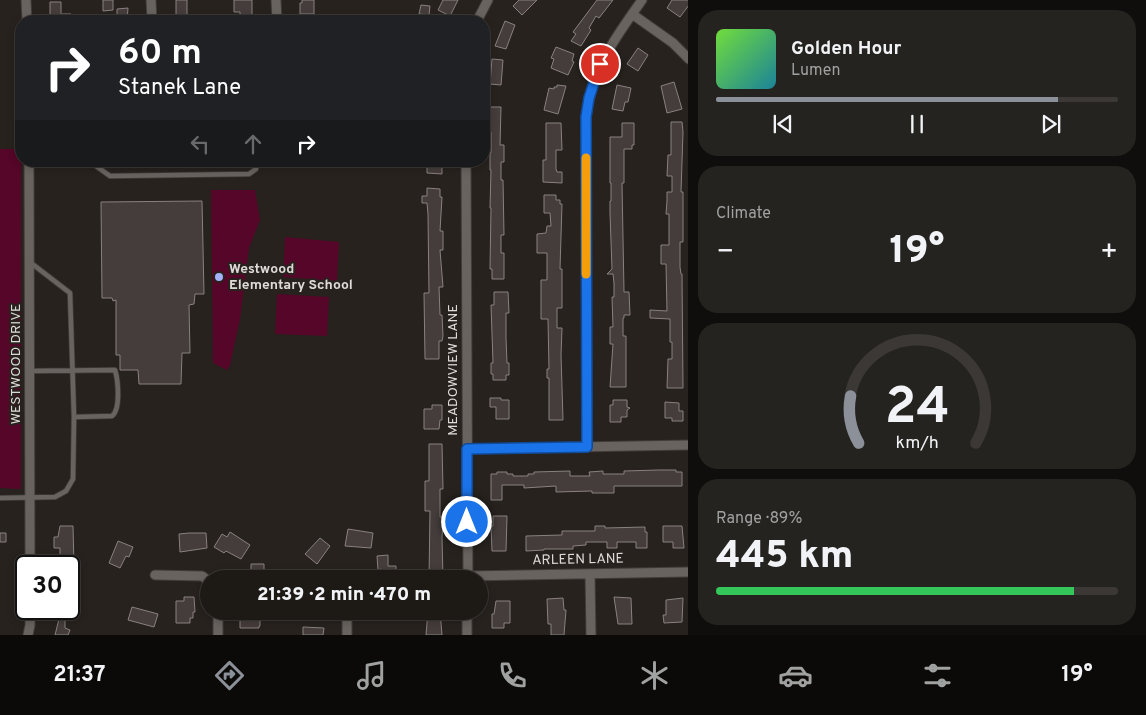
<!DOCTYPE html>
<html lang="en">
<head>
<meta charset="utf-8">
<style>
  body { margin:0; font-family:Overpass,sans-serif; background:#25231f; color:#f1f3f6; height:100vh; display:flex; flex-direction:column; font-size:19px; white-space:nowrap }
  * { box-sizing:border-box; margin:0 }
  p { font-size:16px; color:#a0a1a1 }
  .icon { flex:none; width:28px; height:28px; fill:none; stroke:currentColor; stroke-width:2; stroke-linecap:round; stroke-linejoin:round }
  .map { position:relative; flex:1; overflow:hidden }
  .panel { display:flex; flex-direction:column; gap:10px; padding:10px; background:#100e0c; width:458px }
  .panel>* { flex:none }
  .banner { position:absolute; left:15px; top:15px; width:475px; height:152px; border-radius:20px; box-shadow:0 2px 8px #0003,0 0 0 1px #3b3835; background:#202124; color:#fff; overflow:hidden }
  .speed { position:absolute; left:15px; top:555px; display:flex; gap:10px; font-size:25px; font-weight:700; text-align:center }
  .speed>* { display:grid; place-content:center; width:65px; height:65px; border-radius:50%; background:#1d1a16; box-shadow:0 2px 8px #0003,0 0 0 1px #3b3835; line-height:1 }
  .speed .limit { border:2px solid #111; border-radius:8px; background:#fff; color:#111 }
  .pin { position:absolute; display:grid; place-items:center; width:42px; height:42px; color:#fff; margin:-21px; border:2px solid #fff; border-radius:50%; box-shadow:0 1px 5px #0007 }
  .me { position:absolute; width:55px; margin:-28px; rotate:0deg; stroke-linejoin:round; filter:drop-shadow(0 0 4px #0008) }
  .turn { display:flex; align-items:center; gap:18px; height:105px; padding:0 20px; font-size:22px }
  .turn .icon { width:65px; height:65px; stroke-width:2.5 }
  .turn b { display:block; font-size:35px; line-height:42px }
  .lanes { display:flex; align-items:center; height:48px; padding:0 20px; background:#0003; justify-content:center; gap:25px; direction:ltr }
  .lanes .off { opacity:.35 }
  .big { font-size:38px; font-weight:800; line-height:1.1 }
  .panel .tile { flex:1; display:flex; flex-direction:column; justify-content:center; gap:8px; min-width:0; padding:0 18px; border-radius:20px; background:#25231f }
  .panel .dial { align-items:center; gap:0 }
  .dial svg { height:130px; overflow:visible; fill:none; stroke:#3b3835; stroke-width:7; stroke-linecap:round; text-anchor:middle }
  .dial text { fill:#f1f3f6; stroke:none }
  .song { display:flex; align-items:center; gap:15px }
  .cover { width:60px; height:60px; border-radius:8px; background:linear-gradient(135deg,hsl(100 70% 55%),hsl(190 70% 35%)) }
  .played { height:5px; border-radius:2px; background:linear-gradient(90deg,#8c9099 85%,#3b3835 85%) }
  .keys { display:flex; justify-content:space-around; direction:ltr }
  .heat { display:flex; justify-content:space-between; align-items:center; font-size:28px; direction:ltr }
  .charge { height:8px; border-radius:4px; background:linear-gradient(90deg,#34c759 89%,#3b3835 0) }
  .trip { position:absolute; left:200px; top:570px; width:288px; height:50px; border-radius:25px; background:#1d1a16; box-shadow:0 2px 8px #0003,0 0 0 1px #3b3835; font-weight:800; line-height:50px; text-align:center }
  .tabs { display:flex; height:80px; justify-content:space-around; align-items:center; background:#0c0a09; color:#a0a1a1 }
  .tabs .icon { width:35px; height:35px }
  .tabs .active { color:#8c9099 }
  .tabs b { font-size:22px; color:#f1f3f6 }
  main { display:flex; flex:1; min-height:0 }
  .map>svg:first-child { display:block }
</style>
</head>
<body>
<main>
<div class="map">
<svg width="689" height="635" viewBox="0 0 689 635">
  <rect width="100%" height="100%" fill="#27221e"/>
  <!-- green -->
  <path fill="#560628" d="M0,149H21V489L0,488Z
    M211,190H255L260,220L249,248L240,319L230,365L227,370L213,363Z
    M285,237L339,242L337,281L283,277Z
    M277,294L329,297L327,336L275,334Z"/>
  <!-- building -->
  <path fill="#443d3c" stroke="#898180" d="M103,0H113V10L103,11Z
    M176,0H187V15H176Z
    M234,0H252V21H240V12H234Z
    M302,0H314V14H300V3H302Z
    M443,0H458L450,16L438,10Z
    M519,0H537L522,15L513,6Z
    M597,0H613L599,18L596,16L589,28L591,30L581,46L571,41L576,34L573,32Z
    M672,0H689V5L680,17L667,8Z
    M50,2H61V18H50Z
    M421,5L430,6L429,15L419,14Z
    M128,8L127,21H117V9Z
    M62,14H71L72,21H62Z
    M505,21L515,25L506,49L495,46Z
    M556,47L574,54L572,61L574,62L568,75L551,68L554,59L551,58Z
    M638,48L648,55L638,71L627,64Z
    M492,59L503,60L501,85L490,84Z
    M674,82L682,109L667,113L661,86Z
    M557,85L566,86L558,114L544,110L549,88L554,89V87H557Z
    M617,85L631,88L628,102H625L623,111L612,109Z
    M490,107H501L500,145H504V162H501V180H503L504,235H501V253H504V279H492V269H490L491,208H490L491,170H490V153H491V133L489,125Z
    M671,122H682L683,132L681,192H683V242H680V267L681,274H682L683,388H667L668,359H672V342H670V319L650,318V310L667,311L666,264H661V245H669V214H666L667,201V192H672V176H667L668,155H671Z
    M546,123H561L562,150H556V169L557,172H562V183L543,182V160H546Z
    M622,123H634V145H632V149H624V183H622L624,292H629L630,315H624V318H623V336H626V387H610L613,344H610V327H613L612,297H614V283L613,274H607L612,269L610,213V201H611V183H610V137H622Z
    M427,161L442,162V174L427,173Z
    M427,188L440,189V197H442L440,231H443V250H440L443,287H439L440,315H442L443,336L442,341H439V359H425L424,293H429L428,214L427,203H422V196H427Z
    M544,195H556V200H560V204H562L560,269H562V308H557V328H562L561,355L563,420H549V378H547V369H549L548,319H541V280H547V253H537V234L546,233L547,226H551L550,213H544Z
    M202,201L204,294H195L194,304L189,305L190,353H182L181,384H139L138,370H120V355H116V300L113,301L112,298H102L101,202Z
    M494,292H508L509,313H506V338L507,363H509V375H506V380H493V374H491V363H493L491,305H494Z
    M490,398H501V400H509V419H496V407H490Z
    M613,400H627V407L630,408L627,410V417H621V422H610V405H613Z
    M665,402L679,403V411H683V421H672V418H665Z
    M432,405H442V420H440L439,429H424V409H432Z
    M429,444H442L443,489H440V517H442L443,526L442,537L443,579H429L430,511H425V481H429Z
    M659,470H676V472H682V486H614V493H592V491L556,492V486L524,488V485H502V500H491V474H497V472H507V474H513V476H528V474H534V472L570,471V476H590L589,472L603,471V474H624V471Z
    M493,516H507L506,551H492L491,526H493Z
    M60,526H73L74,566H60V548H54V537H58Z
    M595,526H605V528L645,527V532H647V548H636V542H617V548H607V542H586V545L573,546V549H544V550L526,551V536L562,535V531H595Z
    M663,526H682L684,548H673V542H663Z
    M348,529L373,533L371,548L345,546Z
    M230,532L250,545L241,559L226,551L224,553L214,547L222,534L227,537Z
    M0,533H6V542H0Z
    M189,533H206L207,548L180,552L179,534Z
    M320,538L330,546L317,564L305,554Z
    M118,541L133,547L129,557L126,556L120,568L109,563Z
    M388,555V566H396V579H382L381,569L378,570L377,556Z
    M251,564H264V579H251Z
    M184,597H194L195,612H193V618H190V623H176V601H184Z
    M614,597L631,598L632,624H618Z
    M563,598L564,610H566L564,635H551V624H548L547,599Z
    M683,598L682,622L664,623L663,615H666V600Z
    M496,601H510V623H504V628H492V614H494Z
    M132,607L158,614L154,627L128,620Z
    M55,609H65V628L70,630L68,635H55L59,619H55Z
    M242,611H260V626H259V628H240V613H242Z
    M371,611H384L383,620L371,618Z
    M428,611H440L442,635H426Z
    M303,627L324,628L323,635H303Z"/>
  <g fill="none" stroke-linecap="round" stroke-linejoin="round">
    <!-- lane casing -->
    <g stroke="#403d3a" stroke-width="6">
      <path id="lane" d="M89,161L110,176L249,174L256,169V161
        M30,371L115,370C118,380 121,409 112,416L74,417
        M0,498L55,497L66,491L73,479L74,417L70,293L31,263"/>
    </g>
    <!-- street casing -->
    <g stroke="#403d3a" stroke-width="11">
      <path id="street" d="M26,0L27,21
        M151,0L152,21
        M276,0L277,21
        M632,14L673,43L689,59
        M477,21L488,0
        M29,161L30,566
        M466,161L468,579
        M587,447L586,117C593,66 614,40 642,0
        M467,449L689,445
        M590,574L591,635
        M155,575L202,576L209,581
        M468,576L689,572
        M347,579V578
        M218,611V635
        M28,635L30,625V609
        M347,635V611
        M467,635V611"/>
    </g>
    <!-- lane -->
    <use href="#lane" stroke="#68635e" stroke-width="4.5"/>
    <!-- street -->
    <use href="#street" stroke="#68635e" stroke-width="9"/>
  </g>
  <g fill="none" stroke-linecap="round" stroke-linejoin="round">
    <!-- route casing -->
    <g stroke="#114b97" stroke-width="12">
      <path id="route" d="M467,522V449L587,447L586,117L589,98L600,64"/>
    </g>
    <!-- route -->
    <use href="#route" stroke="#1a73e8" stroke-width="9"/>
    <!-- slow -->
    <path stroke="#f59e0b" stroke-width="9" d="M586,158V274"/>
  </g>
  <!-- markers -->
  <circle fill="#a6b1fc" stroke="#27221e" stroke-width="2" cx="219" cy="277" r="5"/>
  <g text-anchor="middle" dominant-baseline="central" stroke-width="4" stroke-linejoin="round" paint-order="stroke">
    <!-- poi labels -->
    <g font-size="14" font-weight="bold" fill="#dddad8" stroke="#27221e" text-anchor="start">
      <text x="229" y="269">Westwood<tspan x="229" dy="16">Elementary School</tspan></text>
    </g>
    <!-- street labels -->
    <g font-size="14" fill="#dddad8" stroke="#27221e">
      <text transform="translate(16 364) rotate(-90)">WESTWOOD DRIVE</text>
      <text transform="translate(453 370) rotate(-90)">MEADOWVIEW LANE</text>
      <text transform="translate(578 560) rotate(-1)">ARLEEN LANE</text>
    </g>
  </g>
</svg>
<div class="speed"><div class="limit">30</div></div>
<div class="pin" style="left:600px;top:64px;background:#d93025"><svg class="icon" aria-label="arrive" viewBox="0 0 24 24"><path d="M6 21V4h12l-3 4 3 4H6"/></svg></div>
<svg class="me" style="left:467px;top:522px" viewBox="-20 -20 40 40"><circle r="17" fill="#1a73e8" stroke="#fff" stroke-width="3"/><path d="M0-11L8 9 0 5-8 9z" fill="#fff"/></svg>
<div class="trip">21:39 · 2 min · 470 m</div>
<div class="banner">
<div class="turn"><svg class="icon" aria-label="right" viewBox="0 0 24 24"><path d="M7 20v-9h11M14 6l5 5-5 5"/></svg><div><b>60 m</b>Stanek Lane</div></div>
<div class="lanes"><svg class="icon off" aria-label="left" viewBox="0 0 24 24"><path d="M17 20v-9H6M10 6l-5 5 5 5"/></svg><svg class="icon off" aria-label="ahead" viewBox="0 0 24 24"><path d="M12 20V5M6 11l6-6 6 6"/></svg><svg class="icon" aria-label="right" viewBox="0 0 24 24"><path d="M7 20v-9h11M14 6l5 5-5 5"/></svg></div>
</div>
</div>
<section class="panel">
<div class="tile">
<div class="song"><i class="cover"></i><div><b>Golden Hour</b><p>Lumen</p></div></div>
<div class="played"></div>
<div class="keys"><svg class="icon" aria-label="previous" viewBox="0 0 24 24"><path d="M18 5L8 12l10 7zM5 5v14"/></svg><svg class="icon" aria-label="pause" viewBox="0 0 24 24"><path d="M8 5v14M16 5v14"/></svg><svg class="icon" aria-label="next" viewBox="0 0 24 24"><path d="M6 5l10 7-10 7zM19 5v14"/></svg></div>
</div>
<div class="tile"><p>Climate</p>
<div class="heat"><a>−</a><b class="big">19°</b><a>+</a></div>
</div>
<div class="tile dial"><svg viewBox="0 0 100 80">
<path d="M14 69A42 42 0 1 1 86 69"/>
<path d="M14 69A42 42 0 0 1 9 40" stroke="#8c9099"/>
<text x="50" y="56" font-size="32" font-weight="700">24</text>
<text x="50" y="72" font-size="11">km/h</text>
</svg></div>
<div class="tile"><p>Range · 89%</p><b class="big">445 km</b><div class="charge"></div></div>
</section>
</main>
<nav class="tabs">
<b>21:37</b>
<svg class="icon active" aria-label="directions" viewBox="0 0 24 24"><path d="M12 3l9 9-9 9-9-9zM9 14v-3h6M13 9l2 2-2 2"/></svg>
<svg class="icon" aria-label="music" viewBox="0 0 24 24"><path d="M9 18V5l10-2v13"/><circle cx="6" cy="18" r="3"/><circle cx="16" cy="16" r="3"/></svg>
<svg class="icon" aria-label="phone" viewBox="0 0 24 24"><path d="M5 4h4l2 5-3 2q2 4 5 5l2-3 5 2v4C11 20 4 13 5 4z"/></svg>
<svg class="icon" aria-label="climate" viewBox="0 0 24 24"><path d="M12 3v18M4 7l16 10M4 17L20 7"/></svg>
<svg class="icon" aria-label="car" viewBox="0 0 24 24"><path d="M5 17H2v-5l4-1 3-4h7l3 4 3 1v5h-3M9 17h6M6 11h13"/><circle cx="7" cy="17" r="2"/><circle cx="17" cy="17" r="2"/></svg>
<svg class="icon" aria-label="filters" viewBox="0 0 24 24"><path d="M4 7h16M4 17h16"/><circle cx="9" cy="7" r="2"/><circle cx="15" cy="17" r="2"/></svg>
<b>19°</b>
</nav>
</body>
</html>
